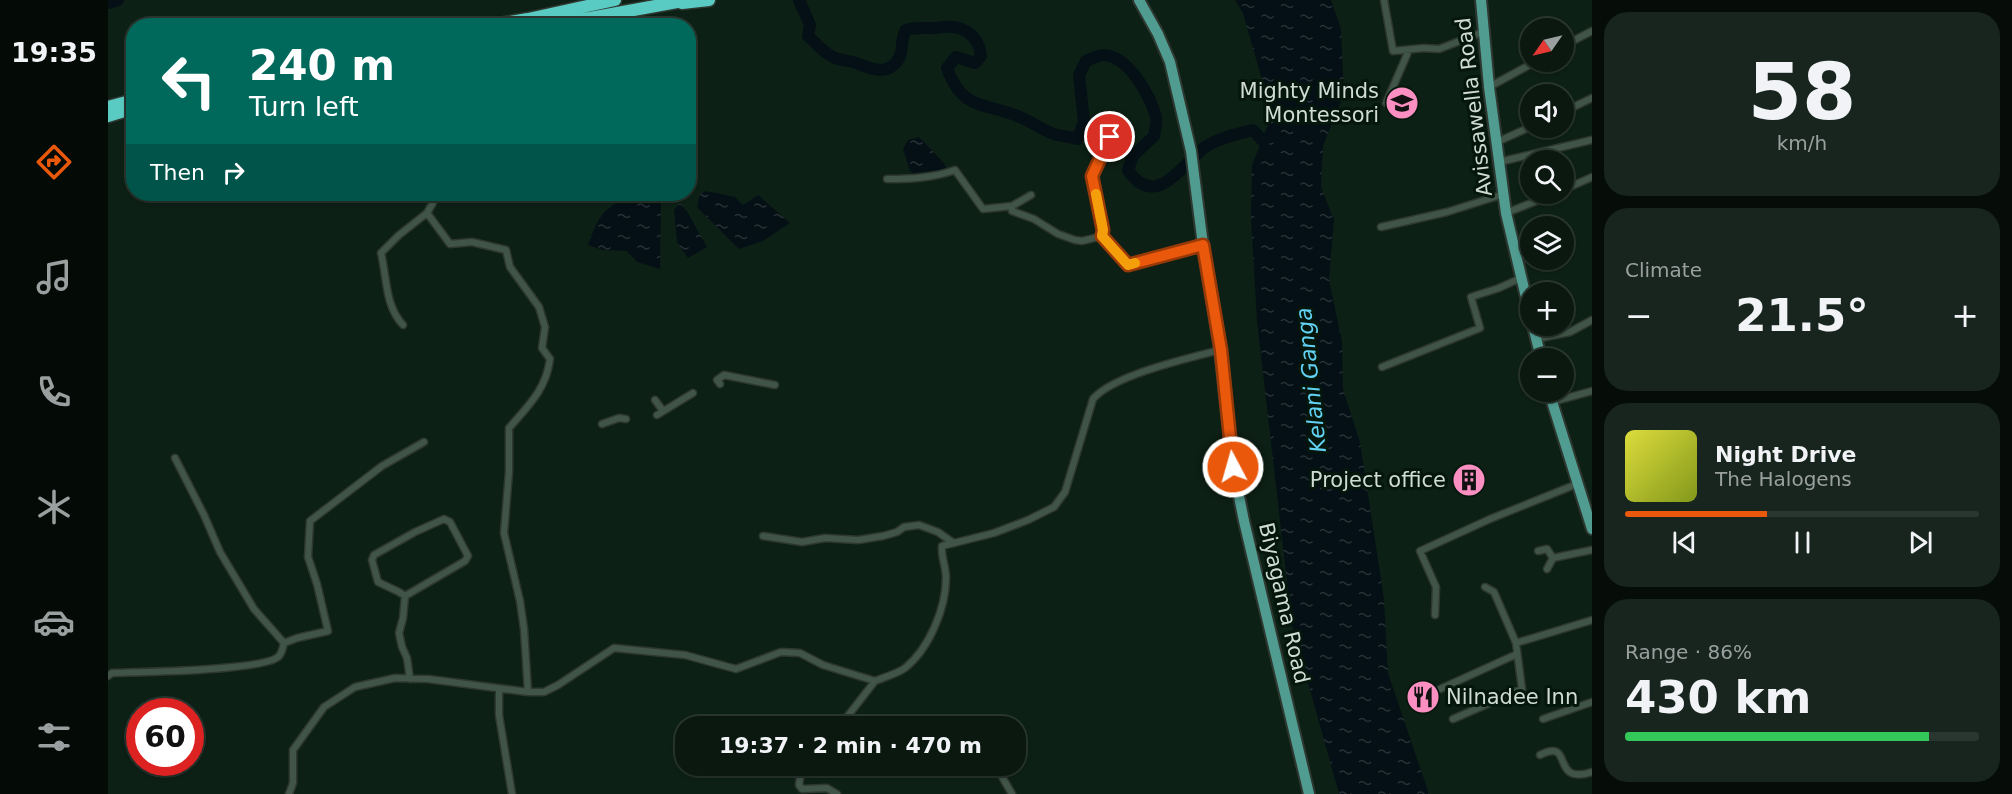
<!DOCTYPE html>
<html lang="en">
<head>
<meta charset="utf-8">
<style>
  body { margin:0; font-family:"DejaVu Sans",sans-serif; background:#18251e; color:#f1f3f6; height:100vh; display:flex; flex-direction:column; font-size:22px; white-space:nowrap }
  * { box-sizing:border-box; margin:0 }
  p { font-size:20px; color:#99a09f }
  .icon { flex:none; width:33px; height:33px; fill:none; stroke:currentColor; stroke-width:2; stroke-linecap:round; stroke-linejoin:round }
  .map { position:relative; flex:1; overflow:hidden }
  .details { display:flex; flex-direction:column; gap:12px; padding:12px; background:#060d09; width:420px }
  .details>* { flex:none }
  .hud { position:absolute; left:18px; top:18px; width:570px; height:183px; border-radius:24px; box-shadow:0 2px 4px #0004,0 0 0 2px #2a3730; background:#00695c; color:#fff; overflow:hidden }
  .needle { width:39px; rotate:236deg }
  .controls { position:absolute; left:1412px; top:18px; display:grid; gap:12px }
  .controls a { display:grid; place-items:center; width:54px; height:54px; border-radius:50%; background:#0a1810; box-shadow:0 2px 4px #0004,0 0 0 2px #2a3730; font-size:30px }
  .speed { position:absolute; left:18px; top:698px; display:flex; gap:12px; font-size:30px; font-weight:700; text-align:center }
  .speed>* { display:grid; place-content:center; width:78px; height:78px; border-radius:50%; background:#0a1810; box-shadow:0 2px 4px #0004,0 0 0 2px #2a3730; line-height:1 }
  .speed .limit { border:9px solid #d22; background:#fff; color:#111 }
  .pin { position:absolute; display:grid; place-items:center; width:51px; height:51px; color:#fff; margin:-26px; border:3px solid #fff; border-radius:50%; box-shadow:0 2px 6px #0007 }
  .me { position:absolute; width:66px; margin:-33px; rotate:354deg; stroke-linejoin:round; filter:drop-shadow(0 0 4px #0008) }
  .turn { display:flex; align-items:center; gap:21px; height:126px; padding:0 24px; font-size:27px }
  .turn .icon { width:78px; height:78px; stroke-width:2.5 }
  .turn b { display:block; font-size:42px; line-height:51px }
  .then { display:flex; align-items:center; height:57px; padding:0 24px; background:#0003; gap:12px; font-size:22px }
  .big { font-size:45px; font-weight:700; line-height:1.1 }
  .details .tile { flex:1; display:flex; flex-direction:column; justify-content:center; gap:9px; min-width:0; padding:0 21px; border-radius:24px; background:#18251e }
  .details .dial { align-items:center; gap:0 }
  .dial b { font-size:78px; line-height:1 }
  .song { display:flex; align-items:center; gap:18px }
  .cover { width:72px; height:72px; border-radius:9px; background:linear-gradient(135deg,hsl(60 70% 55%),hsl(70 70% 35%)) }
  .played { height:6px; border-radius:3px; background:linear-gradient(90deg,#ea580c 40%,#2a3730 40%) }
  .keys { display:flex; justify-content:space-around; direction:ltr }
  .heat { display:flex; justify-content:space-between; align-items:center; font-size:33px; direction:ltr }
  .charge { height:9px; border-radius:4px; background:linear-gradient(90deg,#34c759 86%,#2a3730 0) }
  .trip { position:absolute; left:567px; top:716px; width:351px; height:60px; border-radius:24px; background:#0a1810; box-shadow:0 2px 4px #0004,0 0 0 2px #2a3730; font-weight:700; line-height:60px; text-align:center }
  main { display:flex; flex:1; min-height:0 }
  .tabs { display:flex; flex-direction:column; width:108px; justify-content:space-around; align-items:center; background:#040a06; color:#99a09f }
  .tabs .icon { width:42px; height:42px }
  .tabs .selected { color:#ea580c }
  .tabs b { font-size:27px; color:#f1f3f6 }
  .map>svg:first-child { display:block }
</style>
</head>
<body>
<main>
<nav class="tabs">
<b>19:35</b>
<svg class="icon selected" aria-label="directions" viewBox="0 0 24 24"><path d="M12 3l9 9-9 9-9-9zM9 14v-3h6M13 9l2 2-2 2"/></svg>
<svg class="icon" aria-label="music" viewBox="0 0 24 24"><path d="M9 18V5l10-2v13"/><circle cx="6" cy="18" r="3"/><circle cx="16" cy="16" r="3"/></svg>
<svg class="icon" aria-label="phone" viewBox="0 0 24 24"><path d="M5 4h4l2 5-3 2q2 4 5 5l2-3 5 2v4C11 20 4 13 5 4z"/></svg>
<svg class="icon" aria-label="climate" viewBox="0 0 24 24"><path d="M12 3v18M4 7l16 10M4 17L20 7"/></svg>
<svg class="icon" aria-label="car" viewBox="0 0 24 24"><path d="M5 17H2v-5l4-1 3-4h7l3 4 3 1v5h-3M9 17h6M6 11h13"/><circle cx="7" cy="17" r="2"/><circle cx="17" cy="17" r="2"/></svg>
<svg class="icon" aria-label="filters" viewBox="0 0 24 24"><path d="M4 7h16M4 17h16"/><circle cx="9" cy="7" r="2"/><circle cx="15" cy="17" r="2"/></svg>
</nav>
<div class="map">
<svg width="1484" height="794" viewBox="0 0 1484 794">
  <defs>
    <pattern id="water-ripples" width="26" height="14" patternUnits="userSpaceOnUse" patternTransform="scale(1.5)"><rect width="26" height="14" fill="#041015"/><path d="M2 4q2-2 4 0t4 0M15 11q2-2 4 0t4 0" fill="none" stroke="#283236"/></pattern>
  </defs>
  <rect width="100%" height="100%" fill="#0d2015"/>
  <!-- water -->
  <path fill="url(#water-ripples)" d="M1127,0H1223L1233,29L1236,94L1215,146L1213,187L1226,220L1221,280L1234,341L1235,389L1252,442L1276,599L1280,673L1321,794H1231L1184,625L1149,321L1143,219L1144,165L1164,115L1135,13Z
    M811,137L836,163L838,168L836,170L805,173L802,171L795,149L800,140Z
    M598,191L627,197L635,205L650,195L682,223L655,241L631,249L589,207L592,194Z
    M517,198L553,203L552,269L529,262L519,251L495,250L480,245C490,219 492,211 517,198Z
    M572,203L580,213L599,247L580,258L569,242L566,210Z"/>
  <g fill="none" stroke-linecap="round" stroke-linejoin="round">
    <!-- river -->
    <path stroke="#041015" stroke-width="12" d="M691,0L702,25L700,36C707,42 716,53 725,57C732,61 740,60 748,63C762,68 778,77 790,60C797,50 791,41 798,30C807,27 813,28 822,28C827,29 831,27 836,27C856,25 871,36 873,56L867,63L848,57L839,68C855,112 877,102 912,117C924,122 934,130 946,134C953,136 961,137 969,139L976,122L971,75L978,61C983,59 990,55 996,55C1020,56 1042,95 1048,117C1049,122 1047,130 1046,136L1025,156L1020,170C1048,211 1073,165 1097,147C1110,138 1130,134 1145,130L1154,140L1168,135
      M0,3L10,0"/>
    <!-- minor casing -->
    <g stroke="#2e3831" stroke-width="9">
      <path id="minor" d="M1276,0L1285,51L1316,48L1331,49L1375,32
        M1455,46L1484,31
        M1381,87L1427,62
        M1278,103L1301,50
        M1455,112L1484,98
        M1012,126L1003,137L984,176L995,230L994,236L1020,265L1095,245
        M1389,142L1422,127
        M1391,162L1484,140
        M779,179C802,179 825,178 847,170L875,209L904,206
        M1455,190L1484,177
        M330,194L319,213L342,244L364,242L398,250L402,267L431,307L437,327L434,348L442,359C438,390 420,406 401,428V472L396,533L412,601L416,629L420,692
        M923,195L904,206V211L926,219L950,234L967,240L974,241L994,236
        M1398,213L1446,194
        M1273,227L1339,212L1396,194
        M295,325C277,306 279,278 273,253L291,235L319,213
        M1428,339L1462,332L1484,320
        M1274,367L1372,328L1363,297L1391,288L1413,278
        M612,384L609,380L616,375L667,385
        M547,400L555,411
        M1444,402L1484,391
        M549,415L585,393
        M494,424L511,418L518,419
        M336,519L342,522L360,556L357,561L297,596L291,592L270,582L264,560L266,555L307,532Z
        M655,536L694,542L717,538L750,540L775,536L789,532L796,527L811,525L830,532L844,542
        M1430,551L1439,549L1445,558
        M1439,569L1445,558L1484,550
        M297,596L295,618L291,633L294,647L299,658L302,679
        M1327,615L1328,587L1312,551L1382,519L1469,484
        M176,643L189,638L220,631L209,584L200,557L202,521L274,466L316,442
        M1408,643L1484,620
        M0,676L4,673C29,672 158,671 171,656C174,653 175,647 176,643L146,609L112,552L96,515L67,458
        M391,689V715L404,794
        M1332,689L1409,654
        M1345,719L1414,689L1408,643L1386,592L1377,587
        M1435,719L1484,702
        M732,726L767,681
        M1432,755C1467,737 1441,786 1484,772
        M701,765L692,778L691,785L694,789L719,788L729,794
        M893,775L904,794
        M181,794L185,783V750L216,707L247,687L287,678L320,679L420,692H436L450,685L506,648L577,655L628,669L673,652L692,653L715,665L767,681C776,677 789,674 797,668C821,649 838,608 838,578C838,566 833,558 834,546L886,533L920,520L946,507L957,492L985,399C1005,375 1081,358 1112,350"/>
    </g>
    <!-- primary casing -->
    <g stroke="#2e3831" stroke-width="14">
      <path id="primary" d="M1031,0L1050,34L1062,62L1083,151L1095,245L1112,350L1125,467L1136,521L1201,794
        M1373,0L1381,87L1398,213L1422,314
        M1425,326L1433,358
        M1441,392L1484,529"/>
    </g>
    <!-- motorway casing -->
    <g stroke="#2e3831" stroke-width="15">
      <path id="motorway" d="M574,3L601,0
        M379,26L420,19L507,0
        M438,26L580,0
        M0,107L26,100
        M0,116L26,108"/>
    </g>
    <!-- minor -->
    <use href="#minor" stroke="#405547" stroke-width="6"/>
    <!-- primary -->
    <use href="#primary" stroke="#509c91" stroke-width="10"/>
    <!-- motorway -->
    <use href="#motorway" stroke="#5acbc2" stroke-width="12"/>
  </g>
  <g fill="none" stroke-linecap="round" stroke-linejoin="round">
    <!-- route casing -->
    <g stroke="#983908" stroke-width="15">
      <path id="route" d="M1002,137L984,176L995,230L994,236L1020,265L1095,245L1113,350L1125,467"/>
    </g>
    <!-- route -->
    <use href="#route" stroke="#ea580c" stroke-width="10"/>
    <!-- slow -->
    <path stroke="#f59e0b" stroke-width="10" d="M988,194L995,230L994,236L1020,265L1027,263"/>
  </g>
  <!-- icons -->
  <defs>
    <g id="school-disc" transform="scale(1.725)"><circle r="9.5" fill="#fc8fc1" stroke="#05170c"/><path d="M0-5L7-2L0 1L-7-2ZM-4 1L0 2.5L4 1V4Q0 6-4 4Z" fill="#111"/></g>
    <g id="building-disc" transform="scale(1.725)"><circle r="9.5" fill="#fc8fc1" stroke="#05170c"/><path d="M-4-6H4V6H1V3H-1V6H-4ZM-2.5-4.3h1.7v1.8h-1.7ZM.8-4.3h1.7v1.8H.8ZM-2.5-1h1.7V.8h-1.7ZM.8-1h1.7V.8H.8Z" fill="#111"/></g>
    <g id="restaurant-disc" transform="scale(1.725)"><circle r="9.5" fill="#fc8fc1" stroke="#05170c"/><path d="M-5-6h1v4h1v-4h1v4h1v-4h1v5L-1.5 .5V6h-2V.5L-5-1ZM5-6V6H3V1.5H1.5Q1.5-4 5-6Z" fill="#111"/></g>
  </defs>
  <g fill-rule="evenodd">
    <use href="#school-disc" x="1294" y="103"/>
    <use href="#building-disc" x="1361" y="480"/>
    <use href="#restaurant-disc" x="1315" y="697"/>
  </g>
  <g text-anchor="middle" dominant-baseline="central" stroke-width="6" stroke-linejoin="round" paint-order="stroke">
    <!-- poi labels -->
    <g font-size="21" fill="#cfdbd3" stroke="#05170c" text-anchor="end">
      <text x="1271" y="91">Mighty Minds<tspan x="1271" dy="24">Montessori</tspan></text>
      <text x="1338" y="480">Project office</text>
      <text x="1338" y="697" text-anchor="start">Nilnadee Inn</text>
    </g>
    <!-- street labels -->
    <g font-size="21" fill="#cfdbd3" stroke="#05170c">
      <text transform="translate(1366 107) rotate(-97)">Avissawella Road</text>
      <text transform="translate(1176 603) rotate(77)">Biyagama Road</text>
    </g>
    <!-- water labels -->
    <g font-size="22" font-style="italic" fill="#62d2f5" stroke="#05170c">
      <text transform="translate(1203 380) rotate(-96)">Kelani Ganga</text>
    </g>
  </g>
</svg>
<div class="controls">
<a><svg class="needle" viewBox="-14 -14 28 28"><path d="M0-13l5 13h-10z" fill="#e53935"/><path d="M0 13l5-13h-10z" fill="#99a09f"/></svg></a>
<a><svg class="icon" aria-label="sound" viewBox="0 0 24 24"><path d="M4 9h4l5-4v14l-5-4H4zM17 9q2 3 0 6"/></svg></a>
<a><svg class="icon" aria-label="search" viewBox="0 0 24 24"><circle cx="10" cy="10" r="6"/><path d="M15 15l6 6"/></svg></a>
<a><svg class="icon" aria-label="layers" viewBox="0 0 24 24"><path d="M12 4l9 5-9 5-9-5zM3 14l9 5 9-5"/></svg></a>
<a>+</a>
<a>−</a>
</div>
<div class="speed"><div class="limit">60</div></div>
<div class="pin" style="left:1002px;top:137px;background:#d93025"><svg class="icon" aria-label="arrive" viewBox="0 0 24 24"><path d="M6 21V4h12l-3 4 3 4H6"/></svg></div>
<svg class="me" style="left:1125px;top:467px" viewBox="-20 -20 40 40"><circle r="17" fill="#ea580c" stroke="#fff" stroke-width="3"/><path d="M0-11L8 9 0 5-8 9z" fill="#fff"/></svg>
<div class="trip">19:37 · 2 min · 470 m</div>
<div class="hud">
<div class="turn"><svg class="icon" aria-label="left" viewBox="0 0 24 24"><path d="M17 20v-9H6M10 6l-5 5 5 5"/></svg><div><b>240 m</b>Turn left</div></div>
<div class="then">Then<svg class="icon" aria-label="right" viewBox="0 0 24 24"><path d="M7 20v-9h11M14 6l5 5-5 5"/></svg></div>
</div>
</div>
<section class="details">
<div class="tile dial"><b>58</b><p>km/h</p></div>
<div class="tile"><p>Climate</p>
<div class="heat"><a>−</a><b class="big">21.5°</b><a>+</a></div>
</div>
<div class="tile">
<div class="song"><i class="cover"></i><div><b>Night Drive</b><p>The Halogens</p></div></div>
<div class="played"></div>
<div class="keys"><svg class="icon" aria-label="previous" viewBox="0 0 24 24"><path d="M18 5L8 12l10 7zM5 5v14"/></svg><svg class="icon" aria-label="pause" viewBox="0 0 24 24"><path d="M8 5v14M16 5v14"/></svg><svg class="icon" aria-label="next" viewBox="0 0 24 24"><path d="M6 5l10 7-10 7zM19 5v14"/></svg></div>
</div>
<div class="tile"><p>Range · 86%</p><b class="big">430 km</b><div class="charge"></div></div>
</section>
</main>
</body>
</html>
